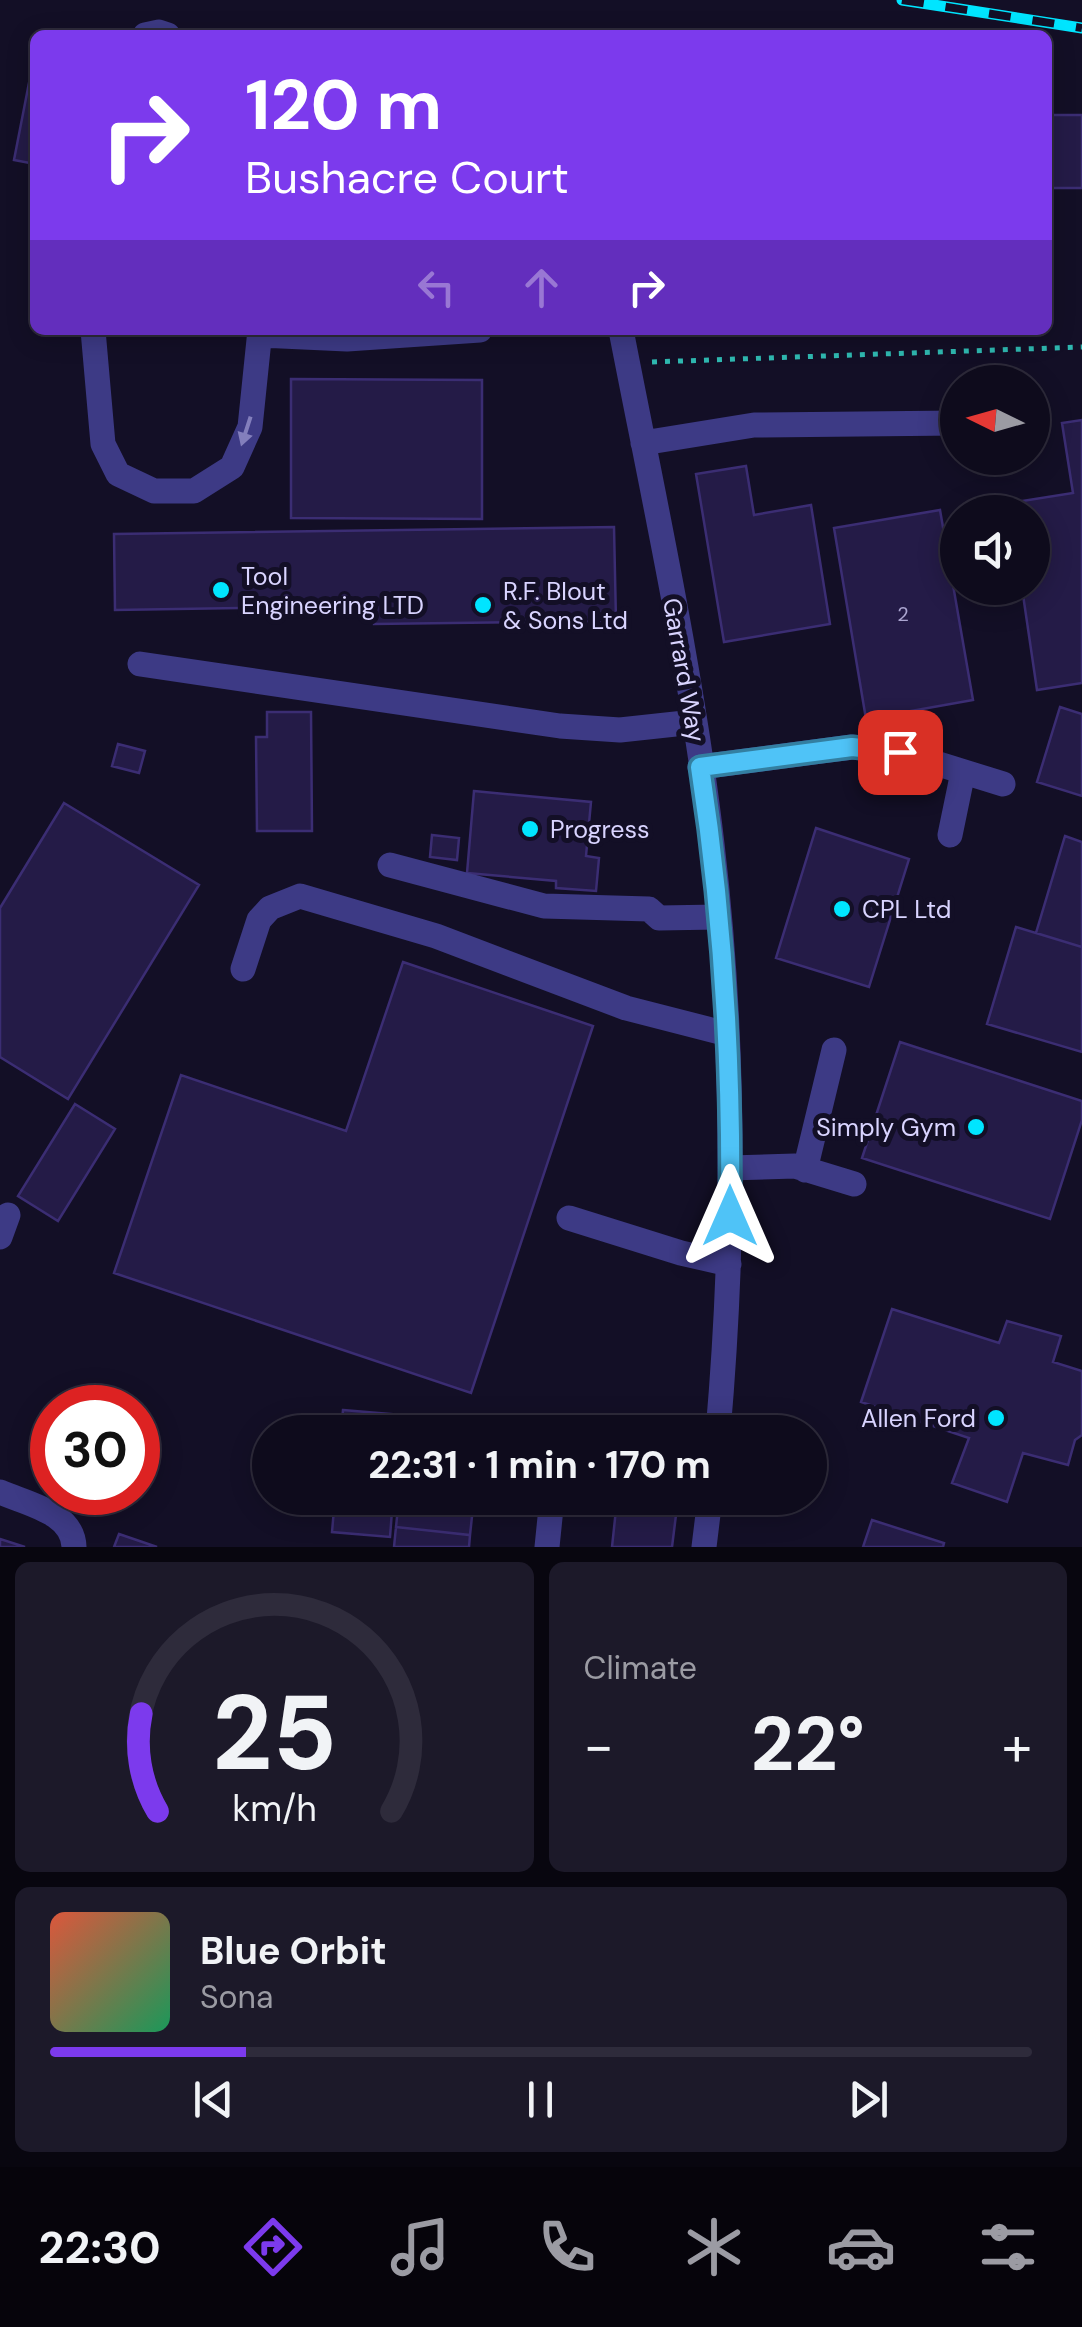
<!DOCTYPE html>
<html lang="en">
<head>
<meta charset="utf-8">
<style>
  body { margin:0; font-family:"DM Sans",sans-serif; background:#1c1929; color:#f1f3f6; height:100vh; display:flex; flex-direction:column; font-size:38px; white-space:nowrap }
  * { box-sizing:border-box; margin:0 }
  p { font-size:32px; color:#9b9ba3 }
  .icon { flex:none; width:55px; height:55px; fill:none; stroke:currentColor; stroke-width:2; stroke-linecap:round; stroke-linejoin:round }
  .map { position:relative; height:1547px; overflow:hidden }
  .drawer { display:flex; flex-direction:column; gap:15px; padding:15px; background:#08060f; flex:1 }
  .drawer>* { flex:none }
  .hud { position:absolute; left:30px; top:30px; width:1022px; height:305px; border-radius:15px; box-shadow:0 5px 25px #0003,0 0 0 2px #2e2b3b; background:#7c3aed; color:#fff; overflow:hidden }
  .needle { width:65px; rotate:275deg }
  .fabs { position:absolute; left:940px; top:365px; display:grid; gap:20px }
  .fabs a { display:grid; place-items:center; width:110px; height:110px; border-radius:50%; background:#0e0b1c; box-shadow:0 5px 25px #0003,0 0 0 2px #2e2b3b; font-size:50px }
  .speed { position:absolute; left:30px; top:1385px; display:flex; gap:20px; font-size:50px; font-weight:700; text-align:center }
  .speed>* { display:grid; place-content:center; width:130px; height:130px; border-radius:50%; background:#0e0b1c; box-shadow:0 5px 25px #0003,0 0 0 2px #2e2b3b; line-height:1 }
  .speed .limit { border:15px solid #d22; background:#fff; color:#111 }
  .pin { position:absolute; display:grid; place-items:center; width:85px; height:85px; color:#fff; margin:-42px; border-radius:20px; box-shadow:0 5px 15px #0006 }
  .me { position:absolute; width:110px; margin:-55px; rotate:0deg; stroke-linejoin:round; filter:drop-shadow(0 0 8px #0008) }
  .turn { display:flex; align-items:center; gap:35px; height:210px; padding:0 50px; font-size:45px }
  .turn .icon { width:130px; height:130px; stroke-width:2.5 }
  .turn b { display:block; font-size:70px; line-height:85px }
  .lanes { display:flex; align-items:center; height:95px; padding:0 50px; background:#0003; justify-content:center; gap:50px; direction:ltr }
  .lanes .off { opacity:.35 }
  .big { font-size:75px; font-weight:700; line-height:1.1 }
  .drawer .widget { flex:1; display:flex; flex-direction:column; justify-content:center; gap:15px; min-width:0; padding:0 35px; border-radius:15px; background:#1c1929 }
  .drawer .dial { align-items:center; gap:0 }
  .dial svg { height:260px; overflow:visible; fill:none; stroke:#2e2b3b; stroke-width:7; stroke-linecap:round; text-anchor:middle }
  .dial text { fill:#f1f3f6; stroke:none }
  .song { display:flex; align-items:center; gap:30px }
  .cover { width:120px; height:120px; border-radius:15px; background:linear-gradient(135deg,hsl(10 70% 55%),hsl(150 70% 35%)) }
  .played { height:10px; border-radius:5px; background:linear-gradient(90deg,#7c3aed 20%,#2e2b3b 20%) }
  .keys { display:flex; justify-content:space-around; direction:ltr }
  .heat { display:flex; justify-content:space-between; align-items:center; font-size:55px; direction:ltr }
  .drawer .tiles { flex:1; display:grid; gap:15px; grid-template-columns:1fr 1fr }
  .widget:last-child { grid-column:span 2 }
  .trip { position:absolute; left:252px; top:1415px; width:575px; height:100px; border-radius:50px; background:#0e0b1c; box-shadow:0 5px 25px #0003,0 0 0 2px #2e2b3b; font-weight:700; line-height:100px; text-align:center }
  .tabs { display:flex; height:160px; justify-content:space-around; align-items:center; background:#06040b; color:#9b9ba3 }
  .tabs .icon { width:70px; height:70px }
  .tabs .on { color:#7c3aed }
  .tabs b { font-size:45px; color:#f1f3f6 }
  .map>svg:first-child { display:block }
</style>
</head>
<body>
<div class="map">
<svg width="1082" height="1547" viewBox="0 0 1082 1547">
  <rect width="100%" height="100%" fill="#130f26"/>
  <!-- building -->
  <path fill="#241b47" stroke="#3b2d73" stroke-width="2.5" d="M35,52V164L14,160Z
    M1048,115H1082V188H1048Z
    M291,379L482,380V519L291,518Z
    M1082,420V683L1037,690L1022,588H1032V512H1011L1009,503L1073,493L1062,423Z
    M746,466L754,515L811,505L830,624L724,642L696,474Z
    M940,510L973,700L866,719L834,528Z
    M614,527L616,621L374,624V606L115,610L114,534Z
    M1060,707L1082,714V796L1037,782Z
    M267,712H311L312,831H257L256,737H267Z
    M118,744L145,751L139,773L112,766Z
    M474,791L591,802L586,856L599,858L596,891L556,888V881L467,873Z
    M64,803L199,885L68,1099L0,1057V908Z
    M816,828L909,859L869,987L776,958Z
    M432,835L459,838L457,860L430,857Z
    M1065,836L1082,842V947L1036,933Z
    M1016,927L1082,947V1052L987,1024Z
    M403,962L593,1026L471,1393L114,1273L181,1075L346,1131Z
    M900,1042L1082,1101V1120L1050,1219L862,1158Z
    M75,1104L115,1129L58,1221L18,1196Z
    M892,1309L999,1343L1007,1321L1061,1336L1053,1362L1082,1371V1435L1075,1440L1068,1465L1023,1453L1007,1502L952,1483L969,1438L861,1402Z
    M343,1410L401,1415L399,1432H341Z
    M335,1498H393L390,1537L332,1532Z
    M399,1498H474L470,1535L396,1527Z
    M617,1500L677,1507L672,1547H612Z
    M872,1520L944,1543L943,1547H863Z
    M396,1527L470,1535L469,1547H394Z
    M119,1534L157,1547H114Z
    M0,1539L25,1547H0Z"/>
  <g fill="none" stroke-linecap="round" stroke-linejoin="round">
    <!-- path -->
    <path stroke="#2fb8b0" stroke-width="5" stroke-dasharray="5 8" stroke-linecap="butt" d="M652,362L1082,347"/>
    <!-- minor -->
    <path stroke="#3d3a85" stroke-width="25" d="M145,35L159,32L168,35
      M93,330L103,444L118,474L154,491H194L232,467L250,427L260,330
      M621,330C654,500 692,672 712,844C735,1039 735,1237 718,1432
      M260,335L347,339L480,330
      M643,443L754,425L958,423
      M140,664L560,726L620,730L694,722
      M700,767L852,747L900,752L1003,784
      M950,835L963,772
      M390,865L544,906L649,909L659,918L718,917
      M243,969L259,920L270,908L300,896L436,936L626,1008L727,1034
      M730,1168L795,1166L854,1184
      M805,1170L834,1050
      M569,1218L681,1253L729,1264
      M0,1237L8,1215
      M0,1492C27,1504 73,1512 74,1547
      M547,1547L552,1498
      M704,1547L710,1498"/>
    <!-- rail casing -->
    <g stroke="#00e5ff" stroke-width="11">
      <path id="rail" d="M902,0L1082,28"/>
    </g>
    <!-- rail -->
    <use href="#rail" stroke="#130f26" stroke-width="8" stroke-dasharray="22" stroke-linecap="butt"/>
  </g>
  <!-- one-way arrows -->
  <defs><path id="oneway-solid" d="M-6-.8H1V-3.2L6.5 0L1 3.2V.8H-6Z" transform="scale(2.5)"/></defs>
  <use fill="#837fbc" href="#oneway-solid" transform="translate(246 431) rotate(108)"/>
  <g fill="none" stroke-linecap="round" stroke-linejoin="round">
    <!-- route casing -->
    <g stroke="#337fa1" stroke-width="25">
      <path id="route" d="M730,1216C732,1066 723,915 700,767L852,747L900,752"/>
    </g>
    <!-- route -->
    <use href="#route" stroke="#4fc3f7" stroke-width="18"/>
  </g>
  <!-- markers -->
  <g fill="#00e5ff" stroke="#130f26" stroke-width="4">
    <circle cx="221" cy="590" r="10"/>
    <circle cx="483" cy="605" r="10"/>
    <circle cx="530" cy="829" r="10"/>
    <circle cx="842" cy="909" r="10"/>
    <circle cx="976" cy="1127" r="10"/>
    <circle cx="996" cy="1418" r="10"/>
  </g>
  <g text-anchor="middle" dominant-baseline="central" stroke-width="10" stroke-linejoin="round" paint-order="stroke">
    <!-- number labels -->
    <g font-size="20" fill="#aca6d1">
      <text x="903" y="614">2</text>
    </g>
    <!-- poi labels -->
    <g font-size="25" fill="#d9d4ff" stroke="#130f26" text-anchor="start">
      <text x="241" y="576">Tool<tspan x="241" dy="29">Engineering LTD</tspan></text>
      <text x="503" y="591">R.F. Blout<tspan x="503" dy="29">&amp; Sons Ltd</tspan></text>
      <text x="550" y="829">Progress</text>
      <text x="862" y="909">CPL Ltd</text>
      <text x="956" y="1127" text-anchor="end">Simply Gym</text>
      <text x="976" y="1418" text-anchor="end">Allen Ford</text>
    </g>
    <!-- street labels -->
    <g font-size="25" fill="#d9d4ff" stroke="#130f26">
      <text transform="translate(684 670) rotate(80)">Garrard Way</text>
    </g>
  </g>
</svg>
<div class="fabs">
<a><svg class="needle" viewBox="-14 -14 28 28"><path d="M0-13l5 13h-10z" fill="#e53935"/><path d="M0 13l5-13h-10z" fill="#9b9ba3"/></svg></a>
<a><svg class="icon" aria-label="sound" viewBox="0 0 24 24"><path d="M4 9h4l5-4v14l-5-4H4zM17 9q2 3 0 6"/></svg></a>
</div>
<div class="speed"><div class="limit">30</div></div>
<div class="pin" style="left:900px;top:752px;background:#d93025"><svg class="icon" aria-label="arrive" viewBox="0 0 24 24"><path d="M6 21V4h12l-3 4 3 4H6"/></svg></div>
<svg class="me" style="left:730px;top:1216px" viewBox="-20 -20 40 40"><path d="M0-17L14 15 0 8-14 15z" fill="#4fc3f7" stroke="#fff" stroke-width="4"/></svg>
<div class="trip">22:31 · 1 min · 170 m</div>
<div class="hud">
<div class="turn"><svg class="icon" aria-label="right" viewBox="0 0 24 24"><path d="M7 20v-9h11M14 6l5 5-5 5"/></svg><div><b>120 m</b>Bushacre Court</div></div>
<div class="lanes"><svg class="icon off" aria-label="left" viewBox="0 0 24 24"><path d="M17 20v-9H6M10 6l-5 5 5 5"/></svg><svg class="icon off" aria-label="ahead" viewBox="0 0 24 24"><path d="M12 20V5M6 11l6-6 6 6"/></svg><svg class="icon" aria-label="right" viewBox="0 0 24 24"><path d="M7 20v-9h11M14 6l5 5-5 5"/></svg></div>
</div>
</div>
<section class="drawer">
<div class="tiles">
<div class="widget dial"><svg viewBox="0 0 100 80">
<path d="M14 69A42 42 0 1 1 86 69"/>
<path d="M14 69A42 42 0 0 1 9 39" stroke="#7c3aed"/>
<text x="50" y="56" font-size="32" font-weight="700">25</text>
<text x="50" y="72" font-size="11">km/h</text>
</svg></div>
<div class="widget"><p>Climate</p>
<div class="heat"><a>−</a><b class="big">22°</b><a>+</a></div>
</div>
<div class="widget">
<div class="song"><i class="cover"></i><div><b>Blue Orbit</b><p>Sona</p></div></div>
<div class="played"></div>
<div class="keys"><svg class="icon" aria-label="previous" viewBox="0 0 24 24"><path d="M18 5L8 12l10 7zM5 5v14"/></svg><svg class="icon" aria-label="pause" viewBox="0 0 24 24"><path d="M8 5v14M16 5v14"/></svg><svg class="icon" aria-label="next" viewBox="0 0 24 24"><path d="M6 5l10 7-10 7zM19 5v14"/></svg></div>
</div>
</div>
</section>
<nav class="tabs">
<b>22:30</b>
<svg class="icon on" aria-label="directions" viewBox="0 0 24 24"><path d="M12 3l9 9-9 9-9-9zM9 14v-3h6M13 9l2 2-2 2"/></svg>
<svg class="icon" aria-label="music" viewBox="0 0 24 24"><path d="M9 18V5l10-2v13"/><circle cx="6" cy="18" r="3"/><circle cx="16" cy="16" r="3"/></svg>
<svg class="icon" aria-label="phone" viewBox="0 0 24 24"><path d="M5 4h4l2 5-3 2q2 4 5 5l2-3 5 2v4C11 20 4 13 5 4z"/></svg>
<svg class="icon" aria-label="climate" viewBox="0 0 24 24"><path d="M12 3v18M4 7l16 10M4 17L20 7"/></svg>
<svg class="icon" aria-label="car" viewBox="0 0 24 24"><path d="M5 17H2v-5l4-1 3-4h7l3 4 3 1v5h-3M9 17h6M6 11h13"/><circle cx="7" cy="17" r="2"/><circle cx="17" cy="17" r="2"/></svg>
<svg class="icon" aria-label="filters" viewBox="0 0 24 24"><path d="M4 7h16M4 17h16"/><circle cx="9" cy="7" r="2"/><circle cx="15" cy="17" r="2"/></svg>
</nav>
</body>
</html>
